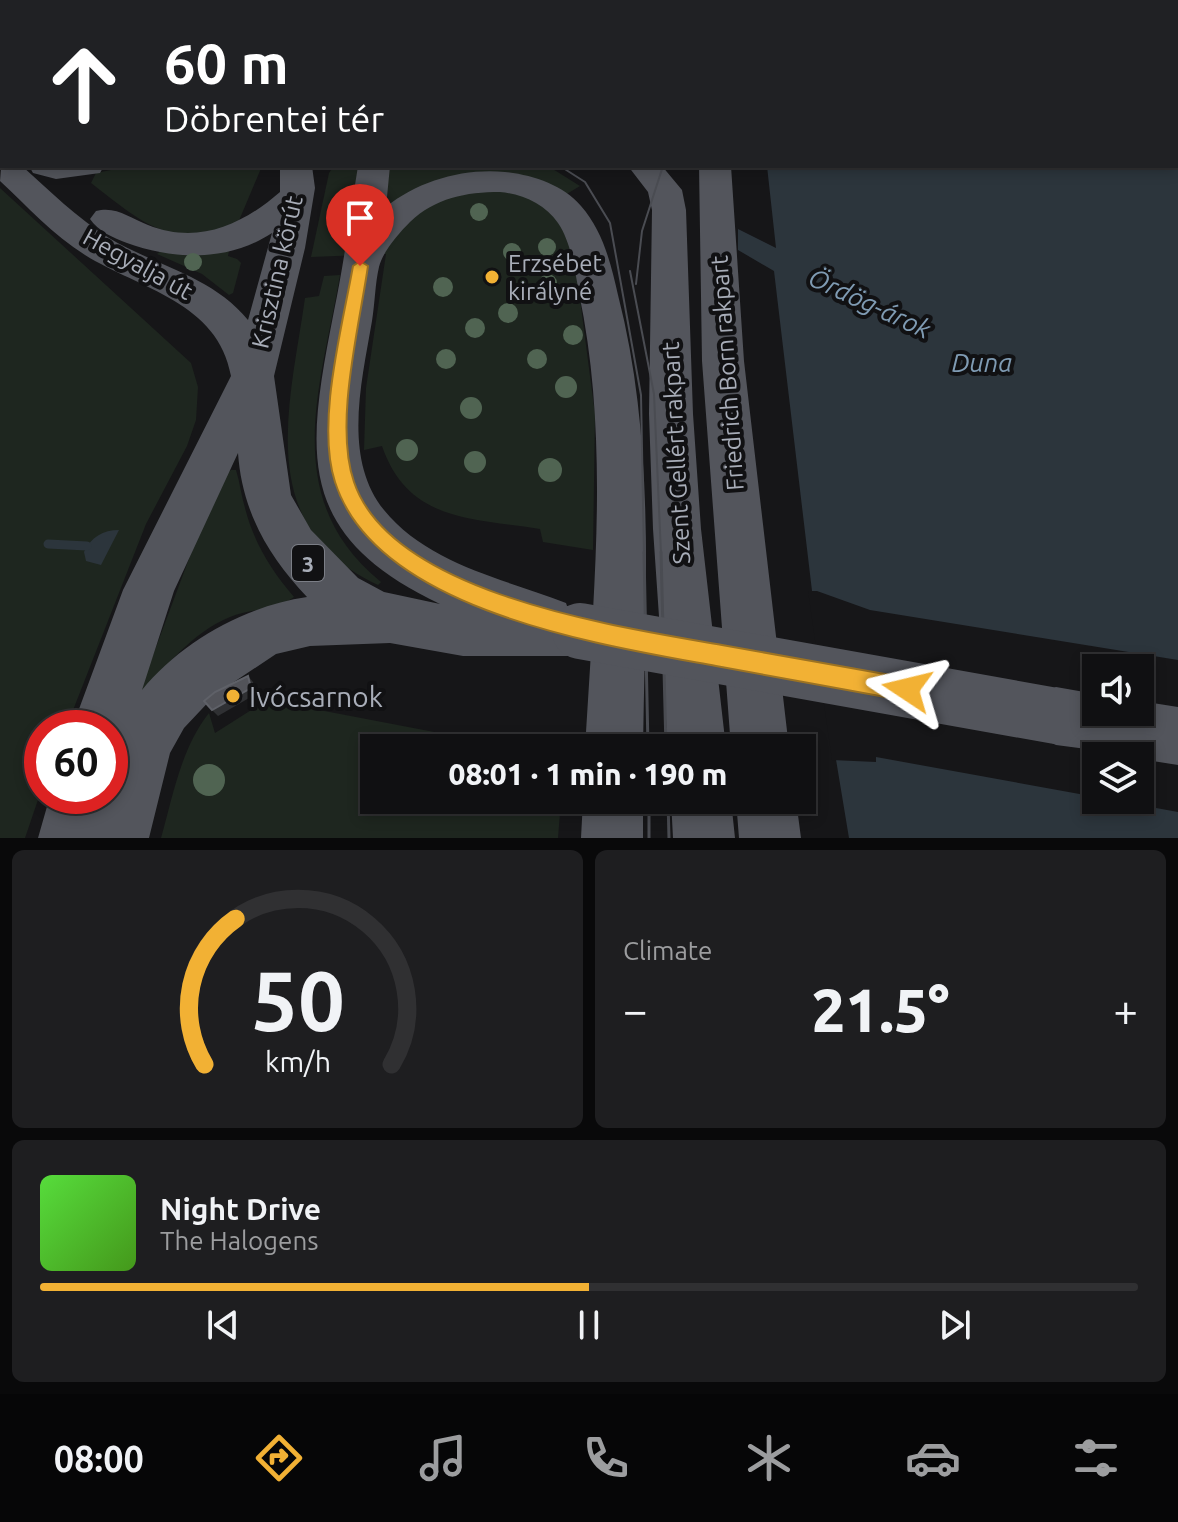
<!DOCTYPE html>
<html lang="en">
<head>
<meta charset="utf-8">
<style>
  body { margin:0; font-family:Ubuntu,sans-serif; background:#1e1e20; color:#f1f3f6; height:100vh; display:flex; flex-direction:column; font-size:30px; white-space:nowrap }
  * { box-sizing:border-box; margin:0 }
  p { font-size:26px; color:#9c9d9f }
  .icon { flex:none; width:44px; height:44px; fill:none; stroke:currentColor; stroke-width:2; stroke-linecap:round; stroke-linejoin:round }
  .map { position:relative; height:838px; overflow:hidden }
  .sheet { display:flex; flex-direction:column; gap:12px; padding:12px; background:#09090a; flex:1 }
  .sheet>* { flex:none }
  .guide { position:absolute; left:0px; top:0px; width:1178px; height:168px; box-shadow:0 4px 12px #0003,0 0 0 2px #303032; background:#202124; color:#fff; overflow:hidden }
  .controls { position:absolute; left:1082px; top:654px; display:grid; gap:16px }
  .controls a { display:grid; place-items:center; width:72px; height:72px; border-radius:0px; background:#101012; box-shadow:0 4px 12px #0003,0 0 0 2px #303032; font-size:40px }
  .speed { position:absolute; left:24px; top:710px; display:flex; gap:16px; font-size:40px; font-weight:700; text-align:center }
  .speed>* { display:grid; place-content:center; width:104px; height:104px; border-radius:50%; background:#101012; box-shadow:0 4px 12px #0003,0 0 0 2px #303032; line-height:1 }
  .speed .limit { border:12px solid #d22; background:#fff; color:#111 }
  .pin { position:absolute; display:grid; place-items:center; width:68px; height:68px; color:#fff; margin:-82px -34px; border-radius:50% 50% 50% 0; rotate:-45deg; box-shadow:0 0 8px #0007 }
  .pin .icon { rotate:45deg }
  .me { position:absolute; width:88px; margin:-44px; rotate:280deg; stroke-linejoin:round; filter:drop-shadow(0 0 6px #0008) }
  .turn { display:flex; align-items:center; gap:28px; height:168px; padding:0 32px; font-size:36px }
  .turn .icon { width:104px; height:104px; stroke-width:2.5 }
  .turn b { display:block; font-size:56px; line-height:68px }
  .big { font-size:60px; font-weight:800; line-height:1.1 }
  .sheet .widget { flex:1; display:flex; flex-direction:column; justify-content:center; gap:12px; min-width:0; padding:0 28px; border-radius:12px; background:#1e1e20 }
  .sheet .dial { align-items:center; gap:0 }
  .dial svg { height:208px; overflow:visible; fill:none; stroke:#303032; stroke-width:7; stroke-linecap:round; text-anchor:middle }
  .dial text { fill:#f1f3f6; stroke:none }
  .song { display:flex; align-items:center; gap:24px }
  .cover { width:96px; height:96px; border-radius:12px; background:linear-gradient(135deg,hsl(110 70% 55%),hsl(100 70% 35%)) }
  .played { height:8px; border-radius:4px; background:linear-gradient(90deg,#f2b134 50%,#303032 50%) }
  .keys { display:flex; justify-content:space-around; direction:ltr }
  .heat { display:flex; justify-content:space-between; align-items:center; font-size:44px; direction:ltr }
  .sheet .tiles { flex:1; display:grid; gap:12px; grid-template-columns:1fr 1fr }
  .widget:last-child { grid-column:span 2 }
  .trip { position:absolute; left:360px; top:734px; width:456px; height:80px; border-radius:0px; background:#101012; box-shadow:0 4px 12px #0003,0 0 0 2px #303032; font-weight:800; line-height:80px; text-align:center }
  .dock { display:flex; height:128px; justify-content:space-around; align-items:center; background:#060607; color:#9c9d9f }
  .dock .icon { width:56px; height:56px }
  .dock .on { color:#f2b134 }
  .dock b { font-size:36px; color:#f1f3f6 }
  .map>svg:first-child { display:block }
</style>
</head>
<body>
<div class="map">
<svg width="1178" height="838" viewBox="0 0 1178 838">
  <rect width="100%" height="100%" fill="#161618"/>
  <!-- green -->
  <path fill="#1e261f" d="M0,0H471L472,2H2V116Z
    M131,166H262L235,230C166,247 143,223 91,183L96,173Z
    M334,166H548L580,186L545,207L560,222L573,246L595,414L593,550L543,542L540,529C472,518 408,522 382,446L364,450L366,388L386,254L311,257L329,173Z
    M0,188L191,363L198,387L196,420L187,446L146,524L66,728H42V788L25,838H0Z
    M230,245L228,256L237,259L241,263L233,293L229,295L202,274L157,254L164,248Z
    M340,275C321,387 278,498 381,582L378,585C252,527 290,405 305,298L319,296L324,276Z
    M231,470H236C240,482 241,495 245,508C254,543 271,570 294,597C278,610 249,609 230,617C191,633 165,668 137,698L196,540L225,475Z
    M267,700L518,748H374V800H561L558,838H161C173,796 181,748 209,713L215,733Z"/>
  <!-- water -->
  <path fill="#2c353c" fill-rule="evenodd" d="M759,0H1178V838H849L822,675L774,271L738,250V229L776,248L767,166H1176V2ZM1096,668H1140V712H1096ZM1096,756H1140V800H1096Z
    M119,530L101,565L86,561L84,552C91,537 103,530 119,530Z"/>
  <!-- pier -->
  <path fill="#161618" fill-rule="evenodd" d="M808,591H817L870,610L1178,660V812L1112,800H1140V756H1096V797L876,757V762L832,760ZM1096,668H1140V712H1096Z"/>
  <g fill="none" stroke-linecap="round" stroke-linejoin="round">
    <!-- stream -->
    <path stroke="#2c353c" stroke-width="9" d="M48,544L87,546"/>
    <!-- minor -->
    <path fill="#37383d" fill-rule="evenodd" d="M68,0H88L89,2H69Z
      M469,0H489V2H469Z
      M674,0H701V1L675,2Z"/>
    <!-- major -->
    <path fill="#53555c" fill-rule="evenodd" d="M281,0H307V2H281Z
      M374,0H400L373,2Z
      M717,0H743V2H717Z
      M0,124H2V144H0Z
      M2,156V166H22C50,191 77,218 109,238C156,266 212,276 248,320L272,233C228,262 174,260 127,243C113,238 98,231 90,219L96,211C117,206 129,218 148,225C198,245 242,225 280,192V166H312L315,188L305,248L274,376L291,495L311,530L358,578L384,592L440,604C292,534 307,450 334,311C344,263 350,215 358,166H390L386,207C418,181 463,168 505,172C533,175 563,185 581,206C603,231 611,264 618,295C656,443 645,596 643,748H585L591,652L580,656H463L390,643L310,646L276,654L216,694L184,728L170,753L149,838H38L50,796H110V728H72L123,590L231,376C218,302 140,289 85,255C53,235 27,206 0,181ZM500,192C522,194 545,204 558,223C571,242 575,271 579,293C601,398 599,504 593,611L580,606H567L566,603C504,579 428,564 384,510C342,458 362,380 372,321C375,303 375,284 379,267C383,251 399,233 410,222C435,198 466,192 500,192ZM238,453C242,511 268,556 307,597C245,606 181,642 142,690L174,591Z
      M29,166H104L100,173L56,179L33,173Z
      M628,166H662L682,190L686,210L693,414L701,529L726,748H668L653,529L649,414L652,210L648,192Z
      M699,166H731L744,361L789,748H731L702,361Z
      M1056,687L1096,694V712H1140V701L1178,707V765L1140,759V756L1056,745L1036,736L1027,716L1036,696Z
      M583,800H643V838H581Z
      M671,800H731L735,838H673Z
      M736,800H796L801,838H739Z"/>
    <!-- tram-far1 -->
    <path stroke="#4a4c52" stroke-width="2" d="M560,166L585,182L610,223L641,395L644,554
      M630,271L654,394L661,554
      M636,284L642,231L663,166"/>
    <!-- tram -->
    <path stroke="#4a4c52" stroke-width="3" d="M644,552L648,748
      M661,552L666,748
      M649,800V838
      M668,800L669,838"/>
    <!-- major-bridge -->
    <path stroke="#53555c" stroke-width="56" d="M580,631L1056,716"/>
  </g>
  <!-- trees -->
  <g fill="#506452">
    <circle cx="479" cy="212" r="9"/>
    <circle cx="547" cy="247" r="9"/>
    <circle cx="512" cy="252" r="9"/>
    <circle cx="193" cy="262" r="9"/>
    <circle cx="548" cy="283" r="9"/>
    <circle cx="443" cy="287" r="10"/>
    <circle cx="508" cy="313" r="10"/>
    <circle cx="475" cy="328" r="10"/>
    <circle cx="573" cy="335" r="10"/>
    <circle cx="446" cy="359" r="10"/>
    <circle cx="537" cy="359" r="10"/>
    <circle cx="566" cy="387" r="11"/>
    <circle cx="471" cy="408" r="11"/>
    <circle cx="407" cy="450" r="11"/>
    <circle cx="475" cy="462" r="11"/>
    <circle cx="550" cy="470" r="12"/>
    <circle cx="209" cy="780" r="16"/>
  </g>
  <!-- wall -->
  <path fill="#47494d" d="M0,0H53L54,2H2V101L0,99Z
    M495,0H567L566,2H495Z"/>
  <!-- shaded-wall -->
  <path fill="#2f3033" d="M248,676L253,682L256,694L218,716L212,710Z"/>
  <!-- building -->
  <path fill="#525359" stroke="#5f6168" stroke-width="2" d="M0,0H51V2H2V84L0,83Z
    M584,0H620L619,2L607,1L606,2H583Z
    M631,0H667V2H629Z
    M248,676L251,688L212,710L204,701L215,692Z"/>
  <!-- route -->
  <path fill="#f2b134" stroke="#9d7322" stroke-width="2" d="M360,261L368,266C359,328 334,424 354,482C392,595 621,627 722,645C784,656 845,667 907,678L915,681L918,689L915,698L907,701C843,689 780,678 716,666C602,645 376,611 335,482C316,423 342,328 353,266Z"/>
  <!-- markers -->
  <g fill="#f2b134" stroke="#111113" stroke-width="3">
    <circle cx="492" cy="277" r="8"/>
    <circle cx="233" cy="696" r="8"/>
  </g>
  <g text-anchor="middle" dominant-baseline="central" stroke-width="8" stroke-linejoin="round" paint-order="stroke">
    <!-- shield labels -->
    <rect fill="#111113" stroke="#7b7e86" stroke-width="2" x="292" y="545" width="32" height="36" rx="6"/>
    <g font-size="22" font-weight="bold" fill="#a8adb8">
      <text x="308" y="563">3</text>
    </g>
    <!-- poi labels -->
    <g font-size="24" fill="#a8adb8" stroke="#111113" text-anchor="start">
      <text x="508" y="263">Erzsébet<tspan x="508" dy="28">királyné</tspan></text>
    </g>
    <!-- street labels -->
    <g font-size="24" fill="#a8adb8" stroke="#111113">
      <text transform="translate(138 264) rotate(29)">Hegyalja út</text>
      <text transform="translate(277 272) rotate(-77)">Krisztina körút</text>
      <text transform="translate(727 373) rotate(-94)">Friedrich Born rakpart</text>
      <text transform="translate(676 453) rotate(-93)">Szent Gellért rakpart</text>
    </g>
    <!-- water labels -->
    <g font-size="26" font-style="italic" fill="#7f9bb3" stroke="#111113">
      <text transform="translate(870 303) rotate(25)">Ördög-árok</text>
      <text x="982" y="362">Duna</text>
    </g>
    <!-- near-poi labels -->
    <g font-size="28" fill="#a8adb8" stroke="#111113" text-anchor="start">
      <text x="249" y="696">Ivócsarnok</text>
    </g>
  </g>
</svg>
<div class="controls">
<a><svg class="icon" aria-label="sound" viewBox="0 0 24 24"><path d="M4 9h4l5-4v14l-5-4H4zM17 9q2 3 0 6"/></svg></a>
<a><svg class="icon" aria-label="layers" viewBox="0 0 24 24"><path d="M12 4l9 5-9 5-9-5zM3 14l9 5 9-5"/></svg></a>
</div>
<div class="speed"><div class="limit">60</div></div>
<div class="pin" style="left:360px;top:266px;background:#d93025"><svg class="icon" aria-label="arrive" viewBox="0 0 24 24"><path d="M6 21V4h12l-3 4 3 4H6"/></svg></div>
<svg class="me" style="left:907px;top:689px" viewBox="-20 -20 40 40"><path d="M0-17L14 15 0 8-14 15z" fill="#f2b134" stroke="#fff" stroke-width="4"/></svg>
<div class="trip">08:01 · 1 min · 190 m</div>
<div class="guide">
<div class="turn"><svg class="icon" aria-label="ahead" viewBox="0 0 24 24"><path d="M12 20V5M6 11l6-6 6 6"/></svg><div><b>60 m</b>Döbrentei tér</div></div>
</div>
</div>
<section class="sheet">
<div class="tiles">
<div class="widget dial"><svg viewBox="0 0 100 80">
<path d="M14 69A42 42 0 1 1 86 69"/>
<path d="M14 69A42 42 0 0 1 26 13" stroke="#f2b134"/>
<text x="50" y="56" font-size="32" font-weight="700">50</text>
<text x="50" y="72" font-size="11">km/h</text>
</svg></div>
<div class="widget"><p>Climate</p>
<div class="heat"><a>−</a><b class="big">21.5°</b><a>+</a></div>
</div>
<div class="widget">
<div class="song"><i class="cover"></i><div><b>Night Drive</b><p>The Halogens</p></div></div>
<div class="played"></div>
<div class="keys"><svg class="icon" aria-label="previous" viewBox="0 0 24 24"><path d="M18 5L8 12l10 7zM5 5v14"/></svg><svg class="icon" aria-label="pause" viewBox="0 0 24 24"><path d="M8 5v14M16 5v14"/></svg><svg class="icon" aria-label="next" viewBox="0 0 24 24"><path d="M6 5l10 7-10 7zM19 5v14"/></svg></div>
</div>
</div>
</section>
<nav class="dock">
<b>08:00</b>
<svg class="icon on" aria-label="directions" viewBox="0 0 24 24"><path d="M12 3l9 9-9 9-9-9zM9 14v-3h6M13 9l2 2-2 2"/></svg>
<svg class="icon" aria-label="music" viewBox="0 0 24 24"><path d="M9 18V5l10-2v13"/><circle cx="6" cy="18" r="3"/><circle cx="16" cy="16" r="3"/></svg>
<svg class="icon" aria-label="phone" viewBox="0 0 24 24"><path d="M5 4h4l2 5-3 2q2 4 5 5l2-3 5 2v4C11 20 4 13 5 4z"/></svg>
<svg class="icon" aria-label="climate" viewBox="0 0 24 24"><path d="M12 3v18M4 7l16 10M4 17L20 7"/></svg>
<svg class="icon" aria-label="car" viewBox="0 0 24 24"><path d="M5 17H2v-5l4-1 3-4h7l3 4 3 1v5h-3M9 17h6M6 11h13"/><circle cx="7" cy="17" r="2"/><circle cx="17" cy="17" r="2"/></svg>
<svg class="icon" aria-label="filters" viewBox="0 0 24 24"><path d="M4 7h16M4 17h16"/><circle cx="9" cy="7" r="2"/><circle cx="15" cy="17" r="2"/></svg>
</nav>
</body>
</html>
